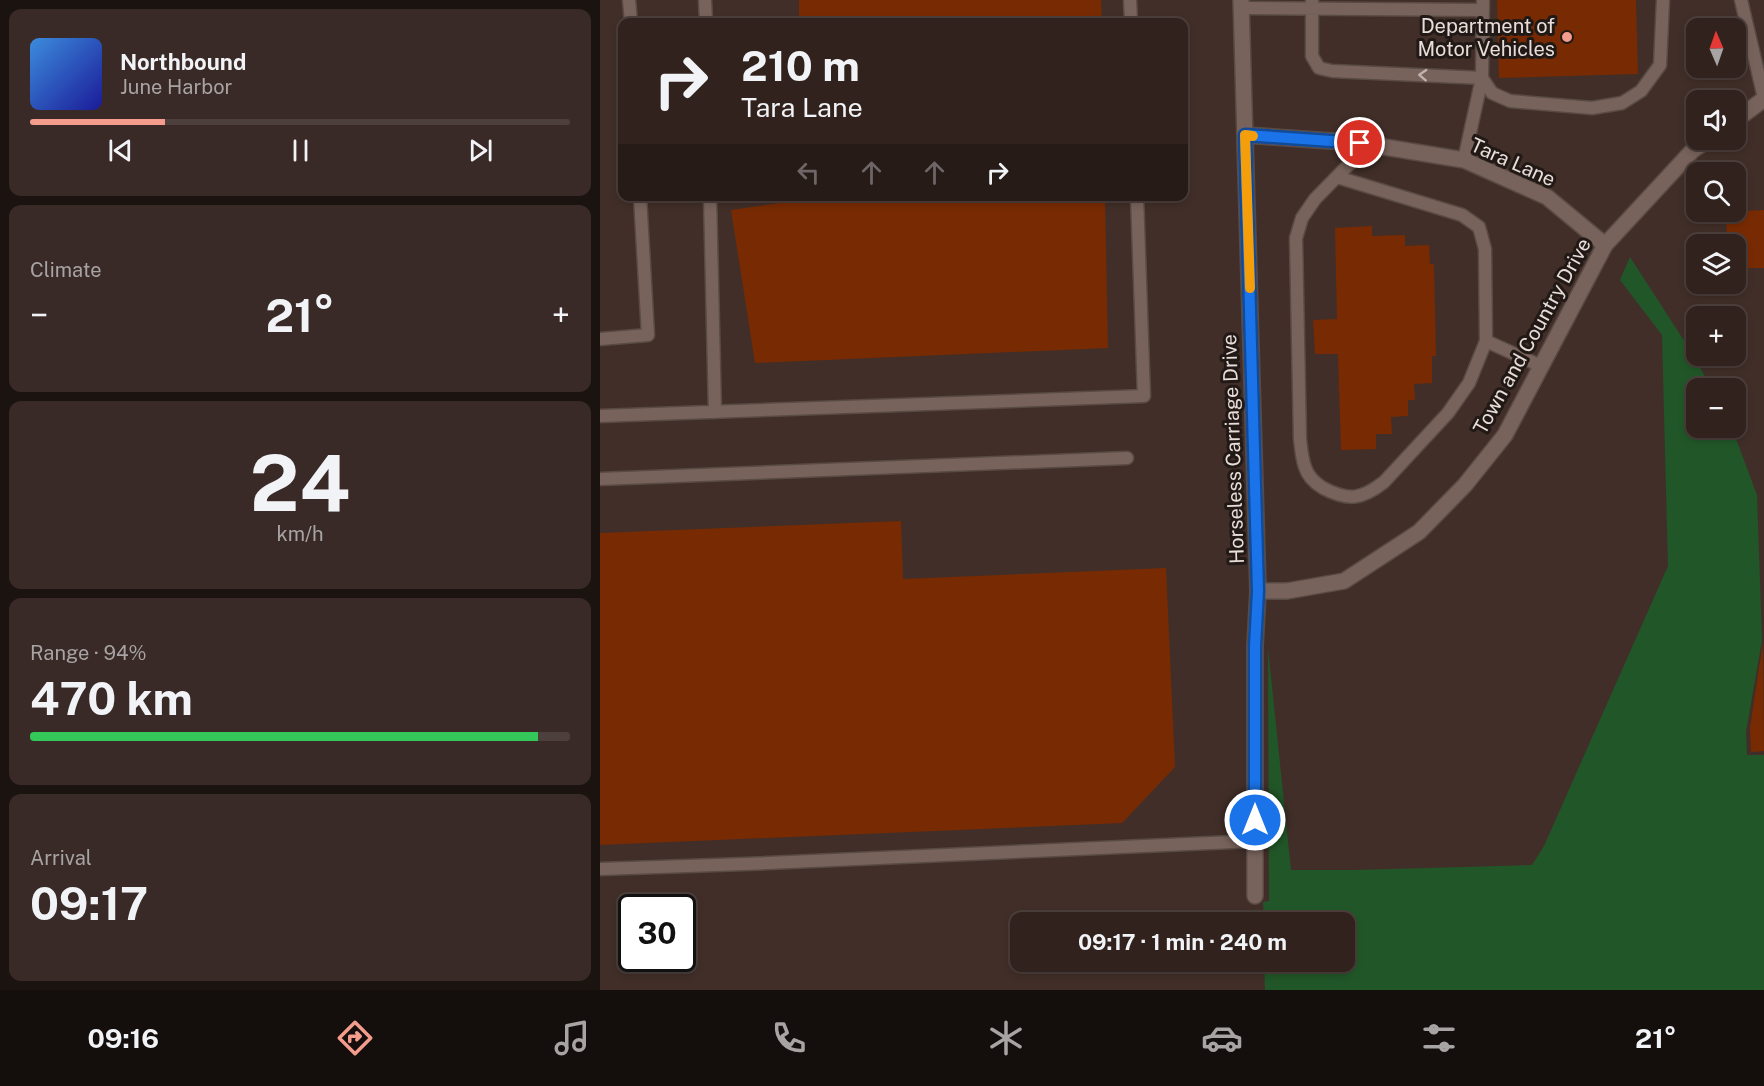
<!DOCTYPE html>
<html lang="en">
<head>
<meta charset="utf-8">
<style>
  body { margin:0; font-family:"Public Sans",sans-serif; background:#392a27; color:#f1f3f6; height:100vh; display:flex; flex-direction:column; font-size:22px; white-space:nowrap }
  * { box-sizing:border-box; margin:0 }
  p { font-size:20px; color:#a8a4a4 }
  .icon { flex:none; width:33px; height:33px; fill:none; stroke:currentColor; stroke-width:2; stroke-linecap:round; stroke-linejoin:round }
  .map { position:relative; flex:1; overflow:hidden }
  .panel { display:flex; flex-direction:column; gap:9px; padding:9px; background:#1b1310; width:600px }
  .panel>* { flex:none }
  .guide { position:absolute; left:18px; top:18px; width:570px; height:183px; border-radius:12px; box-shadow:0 3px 9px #0003,0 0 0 2px #4c3f3c; background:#31221e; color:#f1f3f6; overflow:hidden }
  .needle { width:39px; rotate:358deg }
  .tools { position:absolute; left:1086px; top:18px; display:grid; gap:12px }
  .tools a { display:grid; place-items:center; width:60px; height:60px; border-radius:12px; background:#31221e; box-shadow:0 3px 9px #0003,0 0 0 2px #4c3f3c; font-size:30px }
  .speed { position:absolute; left:18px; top:894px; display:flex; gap:12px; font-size:30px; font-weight:700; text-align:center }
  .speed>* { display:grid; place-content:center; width:78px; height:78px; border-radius:50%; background:#31221e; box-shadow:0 3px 9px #0003,0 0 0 2px #4c3f3c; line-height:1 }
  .speed .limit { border:3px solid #111; border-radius:9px; background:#fff; color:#111 }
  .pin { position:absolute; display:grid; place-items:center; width:51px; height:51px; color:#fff; margin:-26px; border:3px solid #fff; border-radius:50%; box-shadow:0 2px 6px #0007 }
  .me { position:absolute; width:66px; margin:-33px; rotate:0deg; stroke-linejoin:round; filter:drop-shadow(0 0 4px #0008) }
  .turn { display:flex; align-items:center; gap:21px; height:126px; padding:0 24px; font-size:27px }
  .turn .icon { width:78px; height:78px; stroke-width:2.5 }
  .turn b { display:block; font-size:42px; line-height:51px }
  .lanes { display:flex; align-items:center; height:57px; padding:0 24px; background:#0003; justify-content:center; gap:30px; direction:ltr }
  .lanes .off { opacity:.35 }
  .big { font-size:45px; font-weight:700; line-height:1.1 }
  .panel .card { flex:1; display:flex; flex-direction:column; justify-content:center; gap:9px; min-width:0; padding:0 21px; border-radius:12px; background:#392a27 }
  .panel .dial { align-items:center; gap:0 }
  .dial b { font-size:78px; line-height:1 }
  .song { display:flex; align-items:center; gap:18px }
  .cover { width:72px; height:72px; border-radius:9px; background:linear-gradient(135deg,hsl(210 70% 55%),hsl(240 70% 35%)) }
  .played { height:6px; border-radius:3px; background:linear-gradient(90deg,#f49d8d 25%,#4c3f3c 25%) }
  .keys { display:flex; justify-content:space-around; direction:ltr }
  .heat { display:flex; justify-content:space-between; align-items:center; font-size:33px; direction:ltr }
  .charge { height:9px; border-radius:4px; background:linear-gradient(90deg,#34c759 94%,#4c3f3c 0) }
  .trip { position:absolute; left:410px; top:912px; width:345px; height:60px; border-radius:12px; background:#31221e; box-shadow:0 3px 9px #0003,0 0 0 2px #4c3f3c; font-weight:700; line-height:60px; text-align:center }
  .dock { display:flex; height:96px; justify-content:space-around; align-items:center; background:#140e0c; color:#a8a4a4 }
  .dock .icon { width:42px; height:42px }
  .dock .on { color:#f49d8d }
  .dock b { font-size:27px; color:#f1f3f6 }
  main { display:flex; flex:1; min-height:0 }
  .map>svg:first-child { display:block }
</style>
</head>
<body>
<main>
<section class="panel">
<div class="card">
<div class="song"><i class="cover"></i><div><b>Northbound</b><p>June Harbor</p></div></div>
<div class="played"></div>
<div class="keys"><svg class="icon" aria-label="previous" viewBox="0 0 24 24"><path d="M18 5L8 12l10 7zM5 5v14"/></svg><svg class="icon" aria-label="pause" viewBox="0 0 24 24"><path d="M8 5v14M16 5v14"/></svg><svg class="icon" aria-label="next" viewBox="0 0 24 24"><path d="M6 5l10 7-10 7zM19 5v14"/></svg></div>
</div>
<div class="card"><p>Climate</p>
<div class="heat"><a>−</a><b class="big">21°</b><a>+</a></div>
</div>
<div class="card dial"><b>24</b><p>km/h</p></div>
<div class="card"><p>Range · 94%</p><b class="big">470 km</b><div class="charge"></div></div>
<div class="card"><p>Arrival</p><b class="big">09:17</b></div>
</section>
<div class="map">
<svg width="1164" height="990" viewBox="0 0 1164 990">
  <rect width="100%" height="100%" fill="#412e28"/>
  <!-- green -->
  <path fill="#215728" d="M1030,257L1094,356L1111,388H1096V428H1132L1157,495L1162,640L1146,732L1147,755H1164V990H665L664,962H744V922H664L663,902L669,901L668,648L691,870H755L932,865L944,846L1068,566L1062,335L1020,280Z"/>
  <!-- building -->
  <path fill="#782b02" d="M199,0H501L502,22H199Z
    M897,0H1036L1038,74L899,78Z
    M201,196H505L508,348L155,363L131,210L201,200Z
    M1164,210V268H1136V244H1127L1126,212Z
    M772,226V236L805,235V246L829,245L830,264H834L836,356H832V383L814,384L815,400H808V416L791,417L792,434H776V449L741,450L738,354H715L713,320L737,319L735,228Z
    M301,521L303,579L566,568L575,767L522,823L0,845V533Z
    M1163,642L1164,751L1151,752L1150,728Z"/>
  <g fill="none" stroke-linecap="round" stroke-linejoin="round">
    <!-- service casing -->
    <g stroke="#594a44" stroke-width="15">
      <path id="service" d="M29,0L31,22
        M105,0L106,22
        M530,0L531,22
        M712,0V56L719,68L732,71L882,78
        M1141,0L1164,98
        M641,8L883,10
        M882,78L892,93L910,101L992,108L1022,103L1041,91L1060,65L1063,0
        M769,144L715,199L702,218L696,238L700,439C701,448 702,459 705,467C708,477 715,483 723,488C748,501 761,500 784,482L848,413L869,383L886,341L941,366
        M864,160L882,78L883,0
        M737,177L862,215L879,227L885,249L886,341
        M110,196L115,412
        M0,339L48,335L40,196
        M0,416L544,396L537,196
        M0,479L527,458
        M0,869L145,864L655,841"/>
    </g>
    <!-- minor casing -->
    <g stroke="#594a44" stroke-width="18">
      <path id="minor" d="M641,0L658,591L655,646V896
        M1136,120L1164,99
        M645,135L760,143L864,160L947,197L1005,245
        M658,591H687L744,581L819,532L865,485L905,435L1005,245L1093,150L1108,140"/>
    </g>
    <!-- service -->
    <use href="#service" stroke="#78635c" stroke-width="12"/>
    <!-- minor -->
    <use href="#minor" stroke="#78635c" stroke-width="15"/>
  </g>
  <!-- one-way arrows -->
  <defs><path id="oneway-chevron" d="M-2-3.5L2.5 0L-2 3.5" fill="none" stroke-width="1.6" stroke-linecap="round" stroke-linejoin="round" transform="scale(1.5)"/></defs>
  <use stroke="#c1b2ad" href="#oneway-chevron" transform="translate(823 75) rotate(-177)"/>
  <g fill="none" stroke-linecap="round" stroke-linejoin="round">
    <!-- route casing -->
    <g stroke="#114b97" stroke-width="15">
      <path id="route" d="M655,820V646L658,591L645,135L760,143"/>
    </g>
    <!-- route -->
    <use href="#route" stroke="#1a73e8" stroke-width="10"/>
    <!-- slow -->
    <path stroke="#f59e0b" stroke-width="10" d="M650,288L645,135L653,136"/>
  </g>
  <!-- markers -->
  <circle fill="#f49d8d" stroke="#211916" stroke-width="2" cx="967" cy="37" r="6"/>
  <g text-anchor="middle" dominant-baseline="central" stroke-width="6" stroke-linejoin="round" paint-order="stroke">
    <!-- poi labels -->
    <g font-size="20" fill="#e9ddd9" stroke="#211916" text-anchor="end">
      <text x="955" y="26">Department of<tspan x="955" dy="23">Motor Vehicles</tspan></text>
    </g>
    <!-- street labels -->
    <g font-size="20" fill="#e9ddd9" stroke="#211916">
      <text transform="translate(913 162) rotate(24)">Tara Lane</text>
      <text transform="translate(932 336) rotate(-61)">Town and Country Drive</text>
      <text transform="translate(633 449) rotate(-92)">Horseless Carriage Drive</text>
    </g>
  </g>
</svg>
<div class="tools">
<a><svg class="needle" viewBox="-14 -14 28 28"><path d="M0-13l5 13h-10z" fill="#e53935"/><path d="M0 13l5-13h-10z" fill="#a8a4a4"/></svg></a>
<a><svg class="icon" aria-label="sound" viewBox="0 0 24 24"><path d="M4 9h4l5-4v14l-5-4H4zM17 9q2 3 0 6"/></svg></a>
<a><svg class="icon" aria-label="search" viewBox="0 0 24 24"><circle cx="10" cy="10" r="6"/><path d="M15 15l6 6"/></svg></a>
<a><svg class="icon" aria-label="layers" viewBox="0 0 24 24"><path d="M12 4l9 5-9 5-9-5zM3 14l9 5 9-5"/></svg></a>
<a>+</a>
<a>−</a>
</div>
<div class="speed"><div class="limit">30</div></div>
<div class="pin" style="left:760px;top:143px;background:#d93025"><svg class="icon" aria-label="arrive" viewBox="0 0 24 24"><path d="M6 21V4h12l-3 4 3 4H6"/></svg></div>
<svg class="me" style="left:655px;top:820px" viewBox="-20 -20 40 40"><circle r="17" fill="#1a73e8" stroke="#fff" stroke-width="3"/><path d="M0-11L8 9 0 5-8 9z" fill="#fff"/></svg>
<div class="trip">09:17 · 1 min · 240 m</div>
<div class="guide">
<div class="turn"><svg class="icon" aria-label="right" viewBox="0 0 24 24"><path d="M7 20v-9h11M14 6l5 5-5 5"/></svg><div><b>210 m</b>Tara Lane</div></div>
<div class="lanes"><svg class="icon off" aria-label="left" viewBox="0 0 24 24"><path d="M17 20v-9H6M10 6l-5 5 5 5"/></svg><svg class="icon off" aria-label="ahead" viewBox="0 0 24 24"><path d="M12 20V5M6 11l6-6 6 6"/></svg><svg class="icon off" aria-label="ahead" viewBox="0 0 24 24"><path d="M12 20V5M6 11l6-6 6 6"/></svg><svg class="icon" aria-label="right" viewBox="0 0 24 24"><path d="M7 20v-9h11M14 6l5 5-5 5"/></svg></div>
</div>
</div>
</main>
<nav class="dock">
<b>09:16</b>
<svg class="icon on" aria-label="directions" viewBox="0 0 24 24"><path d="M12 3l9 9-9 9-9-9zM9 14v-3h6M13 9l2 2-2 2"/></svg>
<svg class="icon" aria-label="music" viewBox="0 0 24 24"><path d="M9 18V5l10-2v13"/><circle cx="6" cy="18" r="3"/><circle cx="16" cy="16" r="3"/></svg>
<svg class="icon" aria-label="phone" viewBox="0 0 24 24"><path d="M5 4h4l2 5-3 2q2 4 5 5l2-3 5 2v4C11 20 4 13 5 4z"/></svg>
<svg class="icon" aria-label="climate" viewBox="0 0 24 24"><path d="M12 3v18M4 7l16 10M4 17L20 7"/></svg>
<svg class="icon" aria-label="car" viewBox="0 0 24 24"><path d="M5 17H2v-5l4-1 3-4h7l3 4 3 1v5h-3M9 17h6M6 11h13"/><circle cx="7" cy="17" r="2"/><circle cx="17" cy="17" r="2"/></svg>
<svg class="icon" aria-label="filters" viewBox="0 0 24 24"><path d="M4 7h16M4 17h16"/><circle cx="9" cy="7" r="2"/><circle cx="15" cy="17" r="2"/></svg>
<b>21°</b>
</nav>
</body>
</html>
